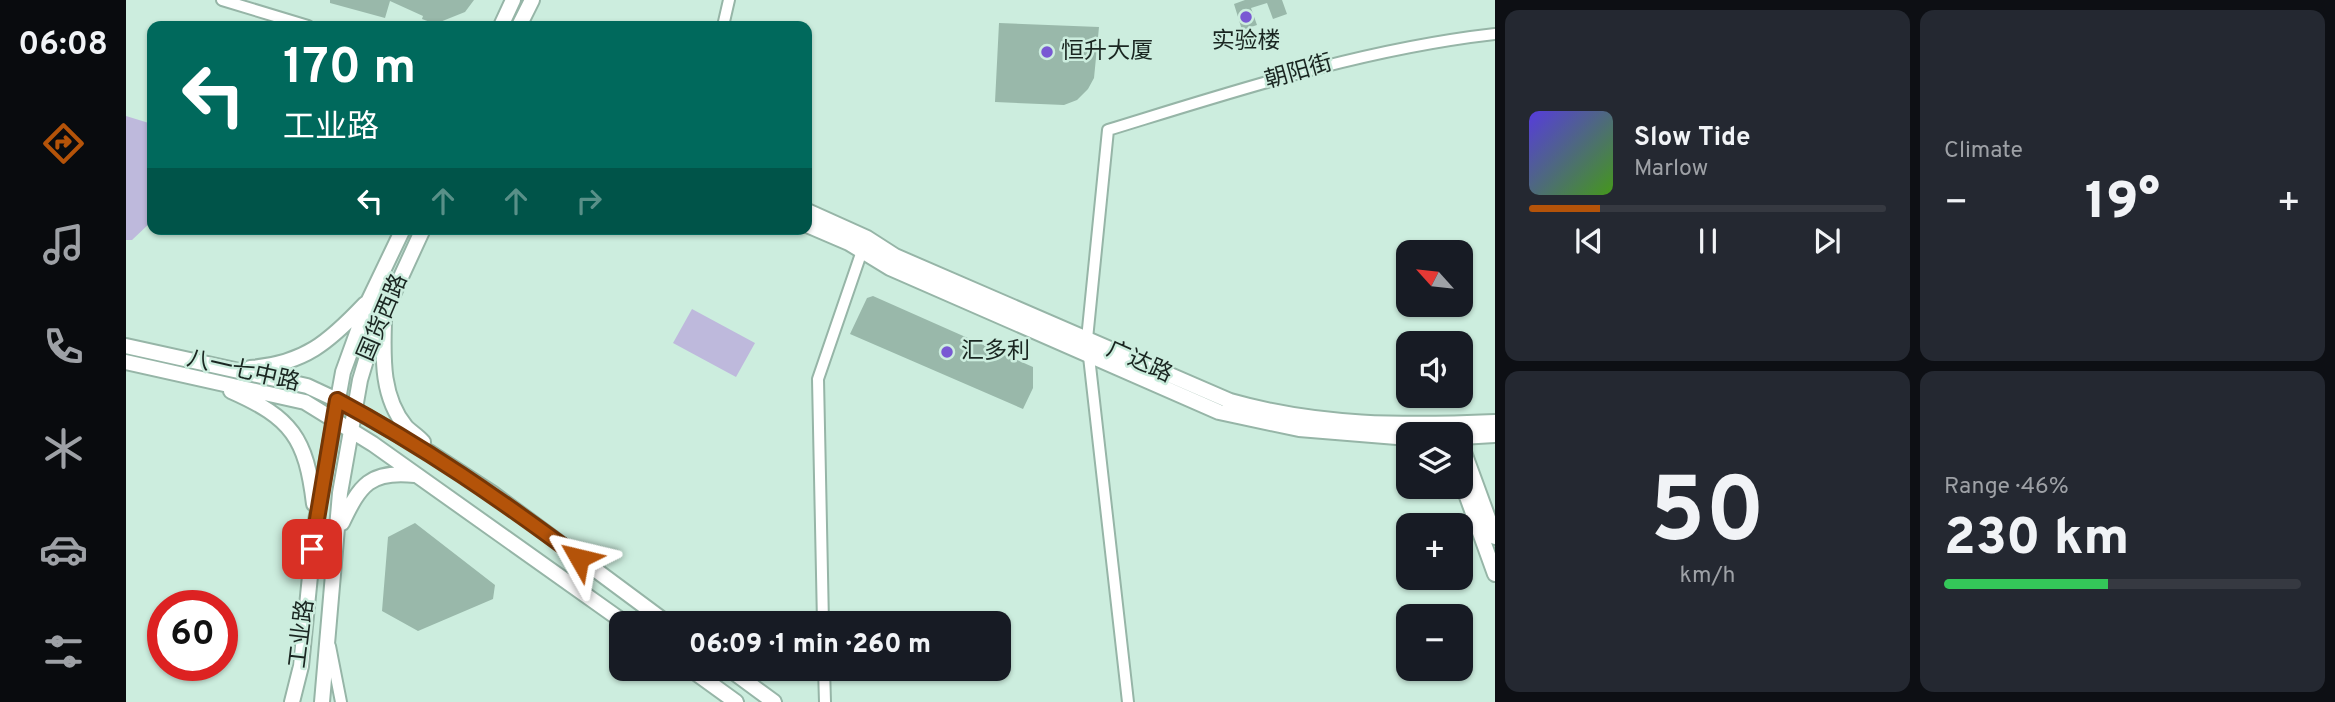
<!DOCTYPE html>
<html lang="en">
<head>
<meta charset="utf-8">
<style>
  body { margin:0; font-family:Overpass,"Noto Sans SC",sans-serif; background:#242831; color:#f1f3f6; height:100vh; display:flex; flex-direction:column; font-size:26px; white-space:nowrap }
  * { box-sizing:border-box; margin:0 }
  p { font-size:23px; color:#9ea1a6 }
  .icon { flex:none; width:38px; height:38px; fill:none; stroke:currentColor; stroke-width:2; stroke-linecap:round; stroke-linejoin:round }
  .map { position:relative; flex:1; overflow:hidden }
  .sheet { display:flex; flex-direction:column; gap:10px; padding:10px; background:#0d0f14; width:840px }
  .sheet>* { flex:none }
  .hud { position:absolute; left:21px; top:21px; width:665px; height:214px; border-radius:14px; box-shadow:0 2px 5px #0004; background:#00695c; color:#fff; overflow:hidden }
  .needle { width:46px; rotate:297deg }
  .fabs { position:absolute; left:1270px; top:240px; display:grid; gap:14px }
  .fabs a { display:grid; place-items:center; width:77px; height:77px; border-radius:14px; background:#171b24; box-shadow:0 2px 5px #0004; font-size:35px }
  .speed { position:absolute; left:21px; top:590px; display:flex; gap:14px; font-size:35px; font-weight:700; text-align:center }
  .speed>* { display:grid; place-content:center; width:91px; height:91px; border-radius:50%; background:#171b24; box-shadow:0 2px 5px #0004; line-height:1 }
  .speed .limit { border:10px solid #d22; background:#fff; color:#111 }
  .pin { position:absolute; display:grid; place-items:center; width:60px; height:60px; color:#fff; margin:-30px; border-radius:14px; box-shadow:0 4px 10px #0006 }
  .me { position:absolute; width:77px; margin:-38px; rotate:307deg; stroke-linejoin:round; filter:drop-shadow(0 0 5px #0008) }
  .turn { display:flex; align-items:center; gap:24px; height:147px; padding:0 21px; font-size:32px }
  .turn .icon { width:91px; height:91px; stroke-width:2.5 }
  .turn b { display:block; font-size:49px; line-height:60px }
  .lanes { display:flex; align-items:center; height:66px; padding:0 21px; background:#0003; justify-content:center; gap:35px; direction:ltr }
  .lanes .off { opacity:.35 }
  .big { font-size:52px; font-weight:800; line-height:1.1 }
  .sheet .tile { flex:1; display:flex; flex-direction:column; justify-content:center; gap:10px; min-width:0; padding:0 24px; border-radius:14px; background:#242831 }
  .sheet .dial { align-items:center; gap:0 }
  .dial b { font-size:91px; line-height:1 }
  .song { display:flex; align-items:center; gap:21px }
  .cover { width:84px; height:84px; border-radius:10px; background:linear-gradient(135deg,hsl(250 70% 55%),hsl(100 70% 35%)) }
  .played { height:7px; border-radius:4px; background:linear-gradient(90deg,#b45309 20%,#363941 20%) }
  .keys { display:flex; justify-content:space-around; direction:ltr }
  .heat { display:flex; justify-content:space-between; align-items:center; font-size:38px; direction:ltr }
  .charge { height:10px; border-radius:5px; background:linear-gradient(90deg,#34c759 46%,#363941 0) }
  .sheet .tiles { flex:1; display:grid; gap:10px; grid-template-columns:repeat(2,1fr) }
  .trip { position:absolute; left:483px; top:611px; width:402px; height:70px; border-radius:14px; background:#171b24; box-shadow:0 2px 5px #0004; font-weight:800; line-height:70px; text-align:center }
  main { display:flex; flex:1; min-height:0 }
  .menu { display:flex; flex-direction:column; width:126px; justify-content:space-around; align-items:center; background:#090b0e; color:#9ea1a6 }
  .menu .icon { width:49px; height:49px }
  .menu .on { color:#b45309 }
  .menu b { font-size:32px; color:#f1f3f6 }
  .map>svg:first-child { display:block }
</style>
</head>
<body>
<main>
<nav class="menu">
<b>06:08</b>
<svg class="icon on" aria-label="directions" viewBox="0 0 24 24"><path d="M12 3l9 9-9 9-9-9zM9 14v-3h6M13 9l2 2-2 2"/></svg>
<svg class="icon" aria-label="music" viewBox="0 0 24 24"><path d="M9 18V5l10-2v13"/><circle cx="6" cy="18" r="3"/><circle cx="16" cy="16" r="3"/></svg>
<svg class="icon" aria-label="phone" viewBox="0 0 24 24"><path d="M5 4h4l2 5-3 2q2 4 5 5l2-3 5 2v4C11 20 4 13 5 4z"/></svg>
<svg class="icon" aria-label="climate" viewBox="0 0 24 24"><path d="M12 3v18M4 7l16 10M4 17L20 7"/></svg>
<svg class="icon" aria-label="car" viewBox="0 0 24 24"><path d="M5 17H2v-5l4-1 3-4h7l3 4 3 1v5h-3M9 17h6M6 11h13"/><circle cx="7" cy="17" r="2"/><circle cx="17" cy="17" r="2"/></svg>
<svg class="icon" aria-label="filters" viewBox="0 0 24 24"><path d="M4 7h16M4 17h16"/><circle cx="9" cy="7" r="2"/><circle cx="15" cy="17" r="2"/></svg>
</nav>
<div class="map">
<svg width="1369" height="702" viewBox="0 0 1369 702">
  <rect width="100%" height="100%" fill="#ccedde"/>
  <!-- green -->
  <path fill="#beb9dc" d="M0,116L26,124V221L6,240H0Z
    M566,309L629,343L610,377L547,343Z"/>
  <!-- building -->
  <path fill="#99b8aa" d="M204,0H348L339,12L314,22H304L296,19L297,16L264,1L259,18L204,3Z
    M1119,0H1156L1161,14L1147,19L1141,3L1125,8L1131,25L1116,30L1108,4Z
    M873,23L973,27L968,78L962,89L951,100L938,105L869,102Z
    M747,296L907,367V388L897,409L724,334L741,298Z
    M289,523L369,585L367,599L292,631L256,611L262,537Z"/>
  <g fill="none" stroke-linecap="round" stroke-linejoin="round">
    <!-- minor casing -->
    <g stroke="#96b5a7" stroke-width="14">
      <path id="minor" d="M96,0L182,26
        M597,26L603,0
        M697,623L692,379L738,245
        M204,646L215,702
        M698,668L699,702
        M1002,702L961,339L982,130C1109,91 1236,49 1369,34"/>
    </g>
    <!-- major casing -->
    <g stroke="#96b5a7" stroke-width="18">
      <path id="major" d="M375,26L387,0
        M393,26L406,0
        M681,211L741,238L769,256L1104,401C1192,426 1278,426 1369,422
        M681,225L723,243L764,268L1093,412L1173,429L1283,438
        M258,321C257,357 255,397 280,427C285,432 292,436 297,442
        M0,346L181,386L211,400L303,452L366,493L541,623
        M0,362L179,402L247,444L499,623
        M124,368C178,364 203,342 239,304
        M105,391C166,418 180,438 188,504
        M1335,437L1369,435
        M1335,444L1369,537
        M1335,480L1369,574
        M216,523C234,485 244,470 289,475
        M563,668L610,702
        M602,668L648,702
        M166,702L175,666L189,526L217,372L243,300L277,229
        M196,702L214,493L234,380L246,340L297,229"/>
    </g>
    <!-- minor -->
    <use href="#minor" stroke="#fff" stroke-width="10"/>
    <!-- major -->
    <use href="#major" stroke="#fff" stroke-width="14"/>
  </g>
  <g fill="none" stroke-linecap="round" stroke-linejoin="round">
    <!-- route casing -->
    <g stroke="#753606" stroke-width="18">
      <path id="route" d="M186,549L211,400C297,446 375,500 453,558"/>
    </g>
    <!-- route -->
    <use href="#route" stroke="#b45309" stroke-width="12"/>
  </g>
  <!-- markers -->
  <g fill="#7959d3" stroke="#ccedde" stroke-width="2.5">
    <circle cx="1120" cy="17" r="7"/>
    <circle cx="921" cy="52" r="7"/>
    <circle cx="821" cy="352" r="7"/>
  </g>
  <g text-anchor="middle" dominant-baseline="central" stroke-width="5" stroke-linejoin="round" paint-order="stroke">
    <!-- poi labels -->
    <g font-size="23" fill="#1a2621" stroke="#ccedde" text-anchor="start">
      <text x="1120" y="42" text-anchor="middle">实验楼</text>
      <text x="935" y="52">恒升大厦</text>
      <text x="835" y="352">汇多利</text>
    </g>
    <!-- street labels -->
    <g font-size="23" fill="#1a2621" stroke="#ccedde">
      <text transform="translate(1173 73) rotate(-16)">朝阳街</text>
      <text transform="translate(258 318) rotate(-67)">国货西路</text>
      <text transform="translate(1013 363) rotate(24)">广达路</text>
      <text transform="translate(117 372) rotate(13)">八一七中路</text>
      <text transform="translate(177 634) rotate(-83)">工业路</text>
    </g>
  </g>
</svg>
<div class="fabs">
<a><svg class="needle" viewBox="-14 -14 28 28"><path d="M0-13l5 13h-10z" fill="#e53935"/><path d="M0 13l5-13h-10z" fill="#9ea1a6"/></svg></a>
<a><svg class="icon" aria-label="sound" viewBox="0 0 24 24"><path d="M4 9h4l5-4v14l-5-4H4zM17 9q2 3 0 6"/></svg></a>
<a><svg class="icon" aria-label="layers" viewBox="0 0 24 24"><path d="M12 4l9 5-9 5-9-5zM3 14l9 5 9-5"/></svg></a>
<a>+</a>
<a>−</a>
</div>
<div class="speed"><div class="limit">60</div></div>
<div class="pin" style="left:186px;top:549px;background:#d93025"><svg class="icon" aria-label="arrive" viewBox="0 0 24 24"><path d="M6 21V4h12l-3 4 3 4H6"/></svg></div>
<svg class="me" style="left:453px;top:558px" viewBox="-20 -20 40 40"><path d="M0-17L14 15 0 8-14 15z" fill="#b45309" stroke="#fff" stroke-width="4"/></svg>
<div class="trip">06:09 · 1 min · 260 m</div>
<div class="hud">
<div class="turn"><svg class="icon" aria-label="left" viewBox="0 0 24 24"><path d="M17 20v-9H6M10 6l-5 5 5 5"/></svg><div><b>170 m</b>工业路</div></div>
<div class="lanes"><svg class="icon" aria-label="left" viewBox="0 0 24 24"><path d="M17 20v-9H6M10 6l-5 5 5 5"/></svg><svg class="icon off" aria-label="ahead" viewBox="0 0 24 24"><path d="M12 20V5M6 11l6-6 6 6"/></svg><svg class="icon off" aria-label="ahead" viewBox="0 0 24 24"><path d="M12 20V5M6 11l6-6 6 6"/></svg><svg class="icon off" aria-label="right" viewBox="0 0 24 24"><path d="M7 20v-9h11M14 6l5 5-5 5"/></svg></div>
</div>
</div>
<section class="sheet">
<div class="tiles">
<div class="tile">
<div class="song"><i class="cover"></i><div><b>Slow Tide</b><p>Marlow</p></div></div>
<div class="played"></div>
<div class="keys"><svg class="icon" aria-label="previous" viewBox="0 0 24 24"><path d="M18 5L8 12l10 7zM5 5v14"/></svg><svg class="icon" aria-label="pause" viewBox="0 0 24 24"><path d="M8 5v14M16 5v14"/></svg><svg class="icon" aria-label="next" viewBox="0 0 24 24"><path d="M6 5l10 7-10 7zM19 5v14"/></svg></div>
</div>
<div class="tile"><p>Climate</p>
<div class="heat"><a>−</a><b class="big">19°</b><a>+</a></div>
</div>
<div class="tile dial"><b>50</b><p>km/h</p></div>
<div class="tile"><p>Range · 46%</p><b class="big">230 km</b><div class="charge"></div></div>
</div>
</section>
</main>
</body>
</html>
